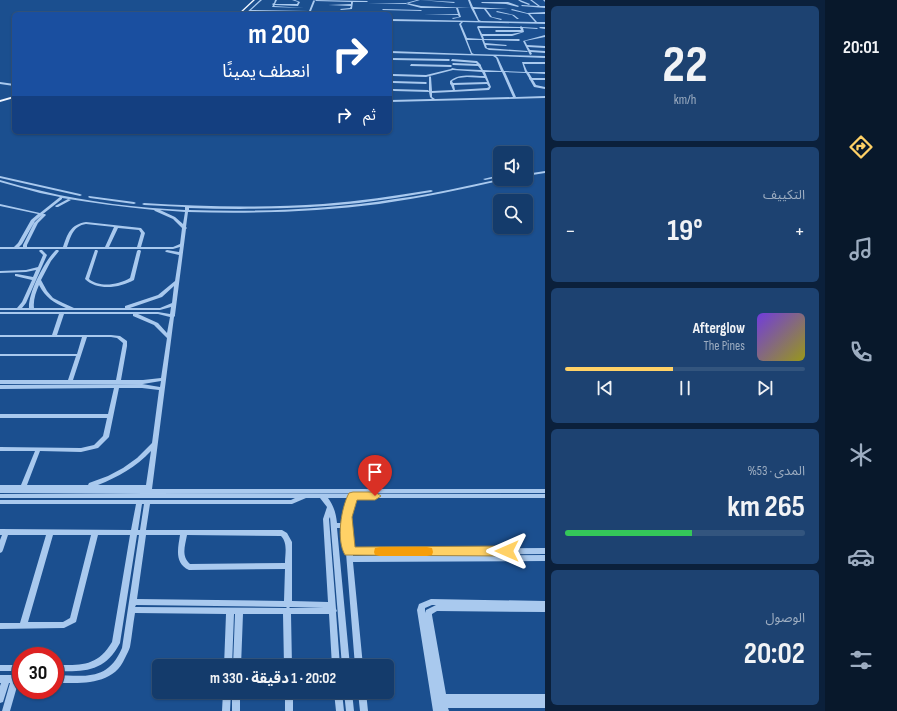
<!DOCTYPE html>
<html lang="ar">
<head>
<meta charset="utf-8">
<style>
  body { margin:0; font-family:"Sofia Sans Condensed","Noto Sans Arabic",sans-serif; background:#1d4271; color:#f1f3f6; direction:rtl; height:100vh; display:flex; flex-direction:column; font-size:15px; white-space:nowrap }
  * { box-sizing:border-box; margin:0 }
  p { font-size:13px; color:#9dadc1 }
  .icon { flex:none; width:22px; height:22px; fill:none; stroke:currentColor; stroke-width:2; stroke-linecap:round; stroke-linejoin:round }
  .map { position:relative; flex:1; overflow:hidden; direction:ltr }
  .panel { display:flex; flex-direction:column; gap:6px; padding:6px; background:#0b203b; width:280px }
  .panel>* { flex:none }
  .guide { position:absolute; left:12px; top:12px; width:380px; height:122px; border-radius:6px; box-shadow:0 1px 3px #0004,0 0 0 1px #33557e; direction:rtl; background:#1a4fa0; color:#fff; overflow:hidden }
  .tools { position:absolute; left:493px; top:146px; display:grid; gap:8px }
  .tools a { display:grid; place-items:center; width:40px; height:40px; border-radius:6px; background:#143b6b; box-shadow:0 1px 3px #0004,0 0 0 1px #33557e; font-size:20px }
  .speed { position:absolute; left:12px; top:647px; display:flex; gap:8px; font-size:20px; font-weight:700; text-align:center }
  .speed>* { display:grid; place-content:center; width:52px; height:52px; border-radius:50%; background:#143b6b; box-shadow:0 1px 3px #0004,0 0 0 1px #33557e; line-height:1 }
  .speed .limit { border:6px solid #d22; background:#fff; color:#111 }
  .pin { position:absolute; display:grid; place-items:center; width:34px; height:34px; color:#fff; margin:-41px -17px; border-radius:50% 50% 50% 0; rotate:-45deg; box-shadow:0 0 4px #0007 }
  .pin .icon { rotate:45deg }
  .me { position:absolute; width:44px; margin:-22px; rotate:270deg; stroke-linejoin:round; filter:drop-shadow(0 0 3px #0008) }
  .turn { display:flex; align-items:center; gap:14px; height:84px; padding:0 16px; font-size:18px }
  .turn .icon { width:52px; height:52px; stroke-width:2.5 }
  .turn b { display:block; font-size:28px; line-height:34px }
  .then { display:flex; align-items:center; height:38px; padding:0 16px; background:#0003; gap:8px; font-size:15px }
  .big { font-size:30px; font-weight:700; line-height:1.1 }
  .panel .widget { flex:1; display:flex; flex-direction:column; justify-content:center; gap:6px; min-width:0; padding:0 14px; border-radius:6px; background:#1d4271 }
  .panel .dial { align-items:center; gap:0 }
  .dial b { font-size:52px; line-height:1 }
  .song { display:flex; align-items:center; gap:12px }
  .cover { width:48px; height:48px; border-radius:6px; background:linear-gradient(135deg,hsl(260 70% 55%),hsl(60 70% 35%)) }
  .played { height:4px; border-radius:2px; background:linear-gradient(90deg,#ffd166 45%,#33557e 45%) }
  .keys { display:flex; justify-content:space-around; direction:ltr }
  .heat { display:flex; justify-content:space-between; align-items:center; font-size:22px; direction:ltr }
  .charge { height:6px; border-radius:3px; background:linear-gradient(90deg,#34c759 53%,#33557e 0) }
  .trip { position:absolute; left:152px; top:659px; width:242px; height:40px; border-radius:6px; background:#143b6b; box-shadow:0 1px 3px #0004,0 0 0 1px #33557e; font-weight:700; line-height:40px; text-align:center; direction:rtl }
  main { display:flex; flex:1; min-height:0 }
  .tab-bar { display:flex; flex-direction:column; width:72px; justify-content:space-around; align-items:center; background:#08182b; color:#9dadc1 }
  .tab-bar .icon { width:28px; height:28px }
  .tab-bar .current { color:#ffd166 }
  .tab-bar b { font-size:18px; color:#f1f3f6 }
  .map>svg:first-child { display:block }
</style>
</head>
<body>
<main>
<nav class="tab-bar">
<b>20:01</b>
<svg class="icon current" aria-label="directions" viewBox="0 0 24 24"><path d="M12 3l9 9-9 9-9-9zM9 14v-3h6M13 9l2 2-2 2"/></svg>
<svg class="icon" aria-label="music" viewBox="0 0 24 24"><path d="M9 18V5l10-2v13"/><circle cx="6" cy="18" r="3"/><circle cx="16" cy="16" r="3"/></svg>
<svg class="icon" aria-label="phone" viewBox="0 0 24 24"><path d="M5 4h4l2 5-3 2q2 4 5 5l2-3 5 2v4C11 20 4 13 5 4z"/></svg>
<svg class="icon" aria-label="climate" viewBox="0 0 24 24"><path d="M12 3v18M4 7l16 10M4 17L20 7"/></svg>
<svg class="icon" aria-label="car" viewBox="0 0 24 24"><path d="M5 17H2v-5l4-1 3-4h7l3 4 3 1v5h-3M9 17h6M6 11h13"/><circle cx="7" cy="17" r="2"/><circle cx="17" cy="17" r="2"/></svg>
<svg class="icon" aria-label="filters" viewBox="0 0 24 24"><path d="M4 7h16M4 17h16"/><circle cx="9" cy="7" r="2"/><circle cx="15" cy="17" r="2"/></svg>
</nav>
<section class="panel">
<div class="widget dial"><b>22</b><p>km/h</p></div>
<div class="widget"><p>التكييف</p>
<div class="heat"><a>−</a><b class="big">19°</b><a>+</a></div>
</div>
<div class="widget">
<div class="song"><i class="cover"></i><div><b>Afterglow</b><p>The Pines</p></div></div>
<div class="played"></div>
<div class="keys"><svg class="icon" aria-label="previous" viewBox="0 0 24 24"><path d="M18 5L8 12l10 7zM5 5v14"/></svg><svg class="icon" aria-label="pause" viewBox="0 0 24 24"><path d="M8 5v14M16 5v14"/></svg><svg class="icon" aria-label="next" viewBox="0 0 24 24"><path d="M6 5l10 7-10 7zM19 5v14"/></svg></div>
</div>
<div class="widget"><p>المدى · 53%</p><b class="big">265 km</b><div class="charge"></div></div>
<div class="widget"><p>الوصول</p><b class="big">20:02</b></div>
</section>
<div class="map">
<svg width="545" height="711" viewBox="0 0 545 711">
  <rect width="100%" height="100%" fill="#1b4f8f"/>
  <g fill="none" stroke-linecap="round" stroke-linejoin="round">
    <!-- minor -->
    <path fill="#a9c9ee" fill-rule="evenodd" d="M260,0H262L251,10L309,11L313,1L314,0L315,1L311,11L368,13L250,11L247,14H245Z
      M275,0H277L275,4H297L298,2L292,0H295L300,2L298,6L275,5L274,6L304,8L272,7L273,5L272,4L274,3Z
      M316,0L367,1L368,2H353L352,9L341,10L340,9L350,8L351,6L328,5L351,4V2L315,1Z
      M417,0H420L406,4L368,3H406Z
      M420,0L455,2L454,3Z
      M468,0H470L473,7L508,9H486L492,17L502,19L501,20L490,17L484,9H474L479,20L481,21L535,22L528,14L511,10L512,9L527,13L545,12V14H530L537,22H545V24L463,22L461,24L467,38L482,39L477,27L478,26L520,27L521,26L522,27L538,28L537,29L523,28L524,32L512,36H483L484,39H519L520,40L519,41L484,40L485,43L507,45L506,46L486,45L487,48L528,51L527,52L489,50L485,48L482,40H467L472,53L474,54L545,56V58L496,56L498,58L504,71L525,72L522,62H545V64H524L527,71L528,72H545V74L529,73L532,78H545V80H533L536,85L545,87V89L534,87L530,80L529,79V78L526,73L505,72L516,97L545,96V98L390,102V100L432,99L430,97L429,92L394,91L391,90L390,60L392,58L449,59L450,60L449,61L393,60H392L393,74L426,75L451,69L452,68L457,69L481,70L478,66L453,65L452,64L453,63L477,64L476,63L451,61L452,59L477,61L481,65V66L483,70L501,71L496,58L493,56L390,53V51L471,54L459,24L461,22L390,21V19L478,21L471,8ZM479,28H520L521,30H496L495,31L496,32H522L512,34H482ZM453,70L482,72L484,76C473,76 459,73 450,81V84L451,85L453,90L432,91L431,77L430,76L429,77V91L428,90L393,89V83L426,84L427,83L426,82L393,81V76L426,77ZM485,72H502L513,97L435,99L432,97V93L489,90L491,87ZM467,77L485,78L487,82L453,83L452,81L458,78ZM487,84L489,87L487,88L455,90L454,85Z
      M518,0H520L530,4L529,5L521,2Z
      M530,0H532L540,6H545V8L521,6L522,5L538,6Z
      M543,0H545V2Z
      M482,2H508L519,6L518,7L506,4L481,3Z
      M407,3L421,6L471,8H458L461,17L453,19L452,18L459,17L458,15L424,14H458L456,8H421L406,4Z
      M383,9L421,10L422,11L382,10Z
      M497,11L514,15L519,19H517L512,15L496,12Z
      M540,27H545V29L539,28Z
      M545,35V37L525,41L527,45L545,46V48L528,47L530,50L545,51V53L531,52L532,54L530,55L523,41Z
      M411,64L451,65L452,66L451,67L410,66Z
      M0,82L14,84V86L0,84Z
      M545,171V173L526,176V174Z
      M500,175V177L485,180L483,179Z
      M0,176L80,194L82,195L80,196L0,178Z
      M500,179H506L504,180C463,189 421,198 379,204C316,212 252,214 188,212L186,227L187,228L186,229L175,315V316L174,317L152,489H545V493L151,494H545V498H355L350,510L349,517L352,549L545,548V554L353,555V556L545,555V561L353,562L363,666H355L344,528H337L350,666H342L330,517L329,519L336,609L337,611L336,612L340,666H332L329,614H291L292,666H284L283,614H243L241,666H233L235,614H234L232,666H224L226,614L135,613C133,624 132,636 130,647C129,650 127,654 125,658C113,686 81,683 55,683V675C86,676 108,681 122,648L139,535H137L120,643C105,672 84,672 55,671V665C81,665 97,667 112,642L130,535H98L76,622L64,628L0,629V623H20L46,535H8L3,550L2,552L0,553V540L2,535H0V529L131,530L136,504H0V500H291L295,498H0V494H145L0,493V485H21L35,451H0V447L81,448L94,445L103,436L107,418H0V414H108L114,388L0,389V385L142,384L160,387L161,381L143,384H0V380H68L76,356H0V354H77L82,337H0V335H52L59,314H0V312H158L170,314L171,307L160,310H0V308H17L22,302L32,280L15,276V274H17L33,277L36,270L26,272L0,273V271L26,270L38,267L43,255L39,251L40,250H42L47,255L26,303L22,308H29C28,293 45,260 56,250H58L59,251L51,261L41,280L47,291L53,298L63,303L74,308H125V306L158,295L175,281L179,255L166,252L165,251L167,250L179,252L180,247L173,249H0V247H14L18,243L31,220L38,214L0,206V204L40,213L60,197L40,193L0,182V180C14,184 28,188 42,191C87,202 138,208 185,210V207L144,205L142,204L144,203C204,207 263,208 323,204C359,201 395,196 431,190L433,191L431,192C407,196 383,200 359,203C302,209 245,210 189,208V210C258,212 327,210 395,199C420,196 444,191 467,186C478,184 489,181 500,179ZM62,198C93,203 123,207 154,210L155,211L173,219L182,228L180,244L173,247H141L145,233L141,228L86,222C70,225 68,233 63,247H27V245L38,223L46,215L45,214H43L62,199ZM160,210L185,212L183,224L175,217ZM42,215L34,223L23,245V247H19L22,244L35,221ZM86,224L114,227L105,247H67C71,236 73,226 86,224ZM118,228L139,230L141,233L137,247H109ZM39,285C45,297 54,303 66,308H34C33,300 36,292 39,285ZM174,286L172,303L160,308H130L162,297ZM64,314H133V316L154,325L167,338L161,378L143,380H121L127,346V341L120,336L111,335H57ZM138,314H158L170,317L167,333L158,323ZM87,337H111L117,338L123,343L116,380H73ZM119,388H142L159,390L152,443L137,458L123,468L108,476L89,483L88,485H27L40,451L81,452L98,448L109,437ZM151,451L146,485H98C118,477 136,467 151,451ZM306,498H320L327,507L323,519L328,602L292,601V542L287,533L282,530H146L150,504H292ZM328,498H349C345,507 343,513 343,523H337C336,514 334,506 328,498ZM142,504H144L140,530H138ZM53,535H91L70,618L63,622H28ZM146,535H180C178,548 174,563 189,570L285,569L284,601L137,599ZM187,535L281,536C288,543 285,554 285,563L190,564C181,556 185,546 187,535ZM136,605L286,607L287,608L135,607ZM290,607L324,608H289Z
      M89,196L134,202L136,203L134,204L90,198L88,197Z
      M68,199L71,200L58,207H56L55,206Z
      M95,250H97L98,251L89,279C100,288 118,285 130,278L137,251L138,250H140L141,251L134,280C120,288 97,291 85,279Z
      M431,599L545,601V612L437,611L432,614V615L446,694H545V708H448L449,711H433L417,610L419,604ZM432,605H436L426,610L425,613V608Z
      M0,665H21V671H0Z
      M0,675H21V683H18L10,711H2L10,683H9L3,702L0,703V686L1,683H0Z
      M223,692H231L230,711H222Z
      M232,692H240V711H232Z
      M285,692H293V711H285Z
      M334,692H342L344,711H336Z
      M344,692H352L354,711H346Z
      M358,692H366L368,711H360Z"/>
    <!-- major -->
    <path fill="#f0f6ff" fill-rule="evenodd" d="M253,0H255L240,14H238Z
      M14,96V98L0,102V100Z"/>
  </g>
  <!-- route -->
  <path fill="#ffd166" stroke="#a68842" d="M353,492H375L381,496L375,500H357L352,517L355,547L507,546L511,548L513,551L511,555L507,556L345,555C336,540 341,508 349,493Z"/>
  <!-- slow -->
  <path fill="#f59e0b" d="M380,547H427L432,548L433,552L432,555L427,556H380L375,555L374,552L375,548Z"/>
</svg>
<div class="tools">
<a><svg class="icon" aria-label="sound" viewBox="0 0 24 24"><path d="M4 9h4l5-4v14l-5-4H4zM17 9q2 3 0 6"/></svg></a>
<a><svg class="icon" aria-label="search" viewBox="0 0 24 24"><circle cx="10" cy="10" r="6"/><path d="M15 15l6 6"/></svg></a>
</div>
<div class="speed"><div class="limit">30</div></div>
<div class="pin" style="left:375px;top:496px;background:#d93025"><svg class="icon" aria-label="arrive" viewBox="0 0 24 24"><path d="M6 21V4h12l-3 4 3 4H6"/></svg></div>
<svg class="me" style="left:507px;top:551px" viewBox="-20 -20 40 40"><path d="M0-17L14 15 0 8-14 15z" fill="#ffd166" stroke="#fff" stroke-width="4"/></svg>
<div class="trip">20:02 · 1 دقيقة · 330 m</div>
<div class="guide">
<div class="turn"><svg class="icon" aria-label="right" viewBox="0 0 24 24"><path d="M7 20v-9h11M14 6l5 5-5 5"/></svg><div><b>200 m</b>انعطف يمينًا</div></div>
<div class="then">ثم<svg class="icon" aria-label="right" viewBox="0 0 24 24"><path d="M7 20v-9h11M14 6l5 5-5 5"/></svg></div>
</div>
</div>
</main>
</body>
</html>
